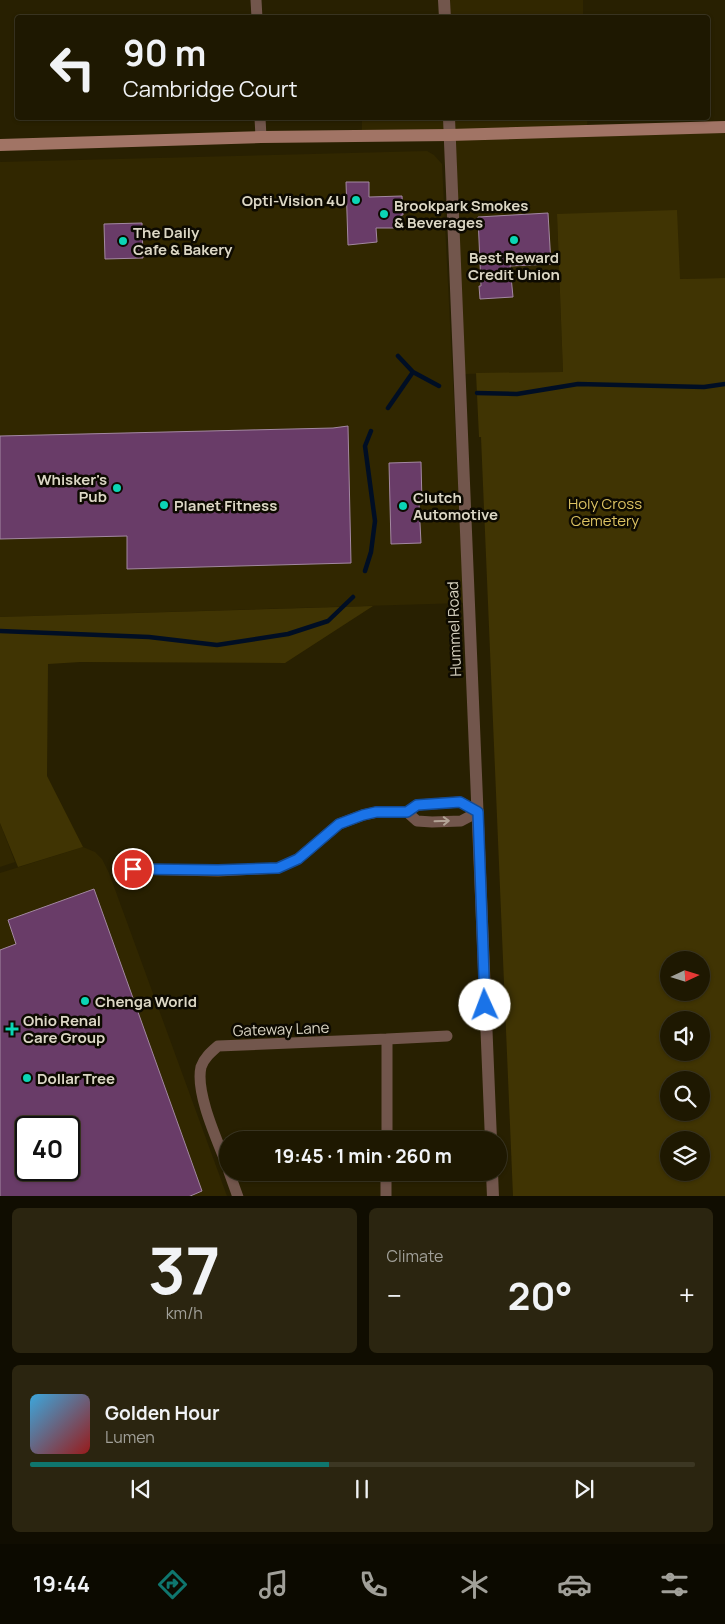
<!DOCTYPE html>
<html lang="en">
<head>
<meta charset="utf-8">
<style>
  body { margin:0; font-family:Manrope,sans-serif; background:#2b2510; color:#f1f3f6; height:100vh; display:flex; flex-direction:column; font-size:19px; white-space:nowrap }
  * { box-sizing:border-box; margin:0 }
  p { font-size:16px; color:#a1a099 }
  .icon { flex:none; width:28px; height:28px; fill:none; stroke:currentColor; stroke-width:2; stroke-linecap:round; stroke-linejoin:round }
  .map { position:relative; height:1196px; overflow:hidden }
  .side { display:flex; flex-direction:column; gap:12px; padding:12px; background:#100d01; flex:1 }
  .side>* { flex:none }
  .hud { position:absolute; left:15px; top:15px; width:695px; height:105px; border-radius:5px; box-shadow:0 1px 4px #0004,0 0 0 1px #3c3723; background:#1e1801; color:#f1f3f6; overflow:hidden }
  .needle { width:32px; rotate:86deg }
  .fabs { position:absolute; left:660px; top:951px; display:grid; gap:10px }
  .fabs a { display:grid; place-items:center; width:50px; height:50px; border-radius:50%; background:#1e1801; box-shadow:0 1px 4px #0004,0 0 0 1px #3c3723; font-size:25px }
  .speed { position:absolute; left:15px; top:1116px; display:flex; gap:10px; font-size:25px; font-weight:700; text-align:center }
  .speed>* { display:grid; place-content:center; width:65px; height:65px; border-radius:50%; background:#1e1801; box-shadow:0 1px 4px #0004,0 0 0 1px #3c3723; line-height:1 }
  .speed .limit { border:2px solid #111; border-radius:8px; background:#fff; color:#111 }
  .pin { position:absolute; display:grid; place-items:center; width:42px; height:42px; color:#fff; margin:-21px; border:2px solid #fff; border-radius:50%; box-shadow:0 1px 5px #0007 }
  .me { position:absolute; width:55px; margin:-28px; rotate:358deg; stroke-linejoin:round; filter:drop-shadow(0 0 4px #0008) }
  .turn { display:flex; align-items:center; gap:18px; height:105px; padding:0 25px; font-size:22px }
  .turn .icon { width:65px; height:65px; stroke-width:2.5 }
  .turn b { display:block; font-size:35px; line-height:42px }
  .big { font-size:38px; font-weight:700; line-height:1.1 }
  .side .tile { flex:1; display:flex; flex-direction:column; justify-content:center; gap:8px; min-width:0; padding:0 18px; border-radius:8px; background:#2b2510 }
  .side .dial { align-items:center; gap:0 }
  .dial b { font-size:65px; line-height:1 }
  .song { display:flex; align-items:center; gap:15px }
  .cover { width:60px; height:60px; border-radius:8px; background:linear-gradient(135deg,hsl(200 70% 55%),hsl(0 70% 35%)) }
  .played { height:5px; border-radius:2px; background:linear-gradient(90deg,#0f766e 45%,#3c3723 45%) }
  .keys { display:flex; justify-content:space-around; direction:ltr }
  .heat { display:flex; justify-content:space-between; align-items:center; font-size:28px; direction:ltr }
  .side .tiles { flex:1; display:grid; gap:12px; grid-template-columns:1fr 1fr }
  .tile:last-child { grid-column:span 2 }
  .trip { position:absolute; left:219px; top:1131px; width:288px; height:50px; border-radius:25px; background:#1e1801; box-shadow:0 1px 4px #0004,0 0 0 1px #3c3723; font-weight:700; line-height:50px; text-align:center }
  .tab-bar { display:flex; height:80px; justify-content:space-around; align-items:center; background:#0c0a00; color:#a1a099 }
  .tab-bar .icon { width:35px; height:35px }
  .tab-bar .current { color:#0f766e }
  .tab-bar b { font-size:22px; color:#f1f3f6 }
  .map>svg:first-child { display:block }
</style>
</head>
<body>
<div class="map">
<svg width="725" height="1197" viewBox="0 0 725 1197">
  <rect width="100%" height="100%" fill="#282001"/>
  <!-- built -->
  <path fill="#312700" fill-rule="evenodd" d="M450,0H583V17H451Z
    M362,118H587L588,135L725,132V278L680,279L557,215L563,372L464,374L455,129L362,132Z
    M427,151L434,155L442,164L464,603L0,617V162Z
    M0,823L15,862L0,867Z
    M83,847L95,852L102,859L109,873L227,1196H0V873ZM26,1128H69V1170H26Z"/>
  <!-- green -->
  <path fill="#403403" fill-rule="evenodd" d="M677,210L680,279L725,278V1196H513L481,437H479L476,373L563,372L557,214ZM669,960H701V992H669ZM669,1020H701V1052H669ZM669,1080H701V1112H669ZM669,1140H701V1172H669Z
    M373,606L285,663L80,662L48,664L47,776L83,847L18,867L0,823V617Z"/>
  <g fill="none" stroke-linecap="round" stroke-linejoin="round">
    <!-- stream -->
    <path stroke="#000e24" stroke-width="4.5" d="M398,356L413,372
      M477,393L517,394L578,384L704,387L725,384
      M388,408L413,372L439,386
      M365,571L371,552L375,521L365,446L371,431
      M0,631L149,637L217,645L288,634L328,621L353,597"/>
  </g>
  <!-- building -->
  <path fill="#693c68" stroke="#a388a1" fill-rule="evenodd" d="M346,182H369V197L402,196L403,215H401V228H376L377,242L348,245Z
    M548,213L551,264L510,266L513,297L480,299L479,286H481L478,217Z
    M142,223L143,258L105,259L104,224Z
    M348,426L351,563L127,569V536L0,539V436L333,428Z
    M421,462L422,503H419L421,543L391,544L389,463Z
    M94,889L202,1191L188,1197H0V950L16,944L8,920ZM26,1128H69V1170H26Z"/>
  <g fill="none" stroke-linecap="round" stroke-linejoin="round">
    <!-- minor -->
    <path stroke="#72564c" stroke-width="11" d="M256,0L257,18
      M260,118L261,137
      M407,812L417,821L432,822L461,821L478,812
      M133,869L218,871L278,868L298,859L339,824L363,815L377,812H407L417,805L460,802L478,812
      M387,1039L447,1036
      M228,1168C218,1142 195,1093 201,1067C204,1058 211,1052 218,1046L387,1039V1140
      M229,1172L238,1197
      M386,1197V1172"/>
    <!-- tertiary -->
    <path stroke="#72564c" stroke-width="12" d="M444,0L445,18
      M449,118L491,1140
      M492,1172L493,1197"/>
    <!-- secondary -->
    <path stroke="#a17465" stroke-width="12" d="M0,145L261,137L450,135L725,127"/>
  </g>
  <!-- one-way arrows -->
  <defs><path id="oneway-shaft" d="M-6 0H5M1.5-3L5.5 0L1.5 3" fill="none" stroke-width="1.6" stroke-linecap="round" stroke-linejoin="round" transform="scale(1.25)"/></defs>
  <use stroke="#b2a395" href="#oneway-shaft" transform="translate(442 821) rotate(-2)"/>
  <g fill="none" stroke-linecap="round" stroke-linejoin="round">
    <!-- route casing -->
    <g stroke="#114b97" stroke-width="12">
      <path id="route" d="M133,869L218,870L278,868L298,859L339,824L363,815L376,812H407L417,805L460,802L478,812L485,1005"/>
    </g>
    <!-- route -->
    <use href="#route" stroke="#1a73e8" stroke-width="9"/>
  </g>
  <!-- markers -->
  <g fill="#0bd5b5" stroke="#0d0a01" stroke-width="2">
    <circle cx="356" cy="200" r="5"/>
    <circle cx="384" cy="214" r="5"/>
    <circle cx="514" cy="240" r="5"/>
    <circle cx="123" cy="241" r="5"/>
    <circle cx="117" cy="488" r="5"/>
    <circle cx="164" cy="505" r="5"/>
    <circle cx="403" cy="506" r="5"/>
    <circle cx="85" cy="1001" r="5"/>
    <path d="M9.5 1021.5h5v5h5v5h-5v5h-5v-5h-5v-5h5z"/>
    <circle cx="27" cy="1078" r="5"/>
  </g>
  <g text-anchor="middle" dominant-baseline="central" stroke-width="5" stroke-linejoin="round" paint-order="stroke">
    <!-- poi labels -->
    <g font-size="15" font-weight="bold" fill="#dcd7c5" stroke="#0d0a01" text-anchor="start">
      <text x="346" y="200" text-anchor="end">Opti-Vision 4U</text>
      <text x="394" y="205">Brookpark Smokes<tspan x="394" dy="17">&amp; Beverages</tspan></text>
      <text x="133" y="232">The Daily<tspan x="133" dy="17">Cafe &amp; Bakery</tspan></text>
      <text x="514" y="257" text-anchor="middle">Best Reward<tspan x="514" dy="17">Credit Union</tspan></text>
      <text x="107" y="479" text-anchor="end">Whisker's<tspan x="107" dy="17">Pub</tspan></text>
      <text x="413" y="497">Clutch<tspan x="413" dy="17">Automotive</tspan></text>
      <text x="174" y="505">Planet Fitness</text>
      <text x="95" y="1001">Chenga World</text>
      <text x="23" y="1020">Ohio Renal<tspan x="23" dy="17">Care Group</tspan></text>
      <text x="37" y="1078">Dollar Tree</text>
    </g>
    <!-- park labels -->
    <g font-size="15" fill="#dcc262" stroke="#0d0a01">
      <text x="605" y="503">Holy Cross<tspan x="605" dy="17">Cemetery</tspan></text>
    </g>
    <!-- street labels -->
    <g font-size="15" fill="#dcd7c5" stroke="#0d0a01">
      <text transform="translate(454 629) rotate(-92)">Hummel Road</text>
      <text transform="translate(281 1029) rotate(-2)">Gateway Lane</text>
    </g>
  </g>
</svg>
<div class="fabs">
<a><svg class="needle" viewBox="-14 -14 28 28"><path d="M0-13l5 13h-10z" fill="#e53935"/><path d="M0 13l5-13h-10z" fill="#a1a099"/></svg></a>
<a><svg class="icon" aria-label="sound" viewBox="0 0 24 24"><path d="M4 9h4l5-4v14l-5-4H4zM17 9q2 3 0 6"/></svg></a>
<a><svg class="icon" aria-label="search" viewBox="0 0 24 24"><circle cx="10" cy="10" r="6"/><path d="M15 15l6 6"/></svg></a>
<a><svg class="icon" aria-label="layers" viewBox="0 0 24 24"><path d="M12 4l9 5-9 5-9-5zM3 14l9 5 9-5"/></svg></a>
</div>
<div class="speed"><div class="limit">40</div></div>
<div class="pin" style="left:133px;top:869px;background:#d93025"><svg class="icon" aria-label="arrive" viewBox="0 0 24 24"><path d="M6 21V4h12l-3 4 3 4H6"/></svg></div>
<svg class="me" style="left:485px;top:1005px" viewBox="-20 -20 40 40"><circle r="19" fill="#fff"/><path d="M0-13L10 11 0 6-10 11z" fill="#1a73e8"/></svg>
<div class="trip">19:45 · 1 min · 260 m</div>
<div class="hud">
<div class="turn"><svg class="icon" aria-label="left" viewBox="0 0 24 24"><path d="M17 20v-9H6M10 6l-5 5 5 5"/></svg><div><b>90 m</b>Cambridge Court</div></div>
</div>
</div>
<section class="side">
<div class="tiles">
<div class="tile dial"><b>37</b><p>km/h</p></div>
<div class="tile"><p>Climate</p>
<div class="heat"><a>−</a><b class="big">20°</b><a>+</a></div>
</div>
<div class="tile">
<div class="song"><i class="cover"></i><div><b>Golden Hour</b><p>Lumen</p></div></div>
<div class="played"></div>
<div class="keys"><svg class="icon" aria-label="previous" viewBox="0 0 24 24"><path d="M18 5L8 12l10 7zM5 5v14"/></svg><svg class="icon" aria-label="pause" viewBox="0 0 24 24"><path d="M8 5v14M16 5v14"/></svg><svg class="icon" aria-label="next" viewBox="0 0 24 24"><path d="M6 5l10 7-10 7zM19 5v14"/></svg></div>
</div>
</div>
</section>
<nav class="tab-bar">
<b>19:44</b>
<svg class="icon current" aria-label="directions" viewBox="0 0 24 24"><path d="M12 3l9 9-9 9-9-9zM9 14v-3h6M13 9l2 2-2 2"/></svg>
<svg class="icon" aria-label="music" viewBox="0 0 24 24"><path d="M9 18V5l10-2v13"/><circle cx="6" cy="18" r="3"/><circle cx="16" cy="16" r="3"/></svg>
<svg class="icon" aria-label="phone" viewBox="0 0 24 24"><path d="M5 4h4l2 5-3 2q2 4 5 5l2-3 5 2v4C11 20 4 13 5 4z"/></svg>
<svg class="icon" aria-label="climate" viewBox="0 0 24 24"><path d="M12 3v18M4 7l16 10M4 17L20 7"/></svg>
<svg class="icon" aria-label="car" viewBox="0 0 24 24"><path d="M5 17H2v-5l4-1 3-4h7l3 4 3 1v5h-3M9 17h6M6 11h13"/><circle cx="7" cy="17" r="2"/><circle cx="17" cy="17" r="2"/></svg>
<svg class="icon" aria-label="filters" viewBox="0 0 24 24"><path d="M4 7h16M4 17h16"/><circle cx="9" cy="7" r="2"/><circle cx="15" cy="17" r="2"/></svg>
</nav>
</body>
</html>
